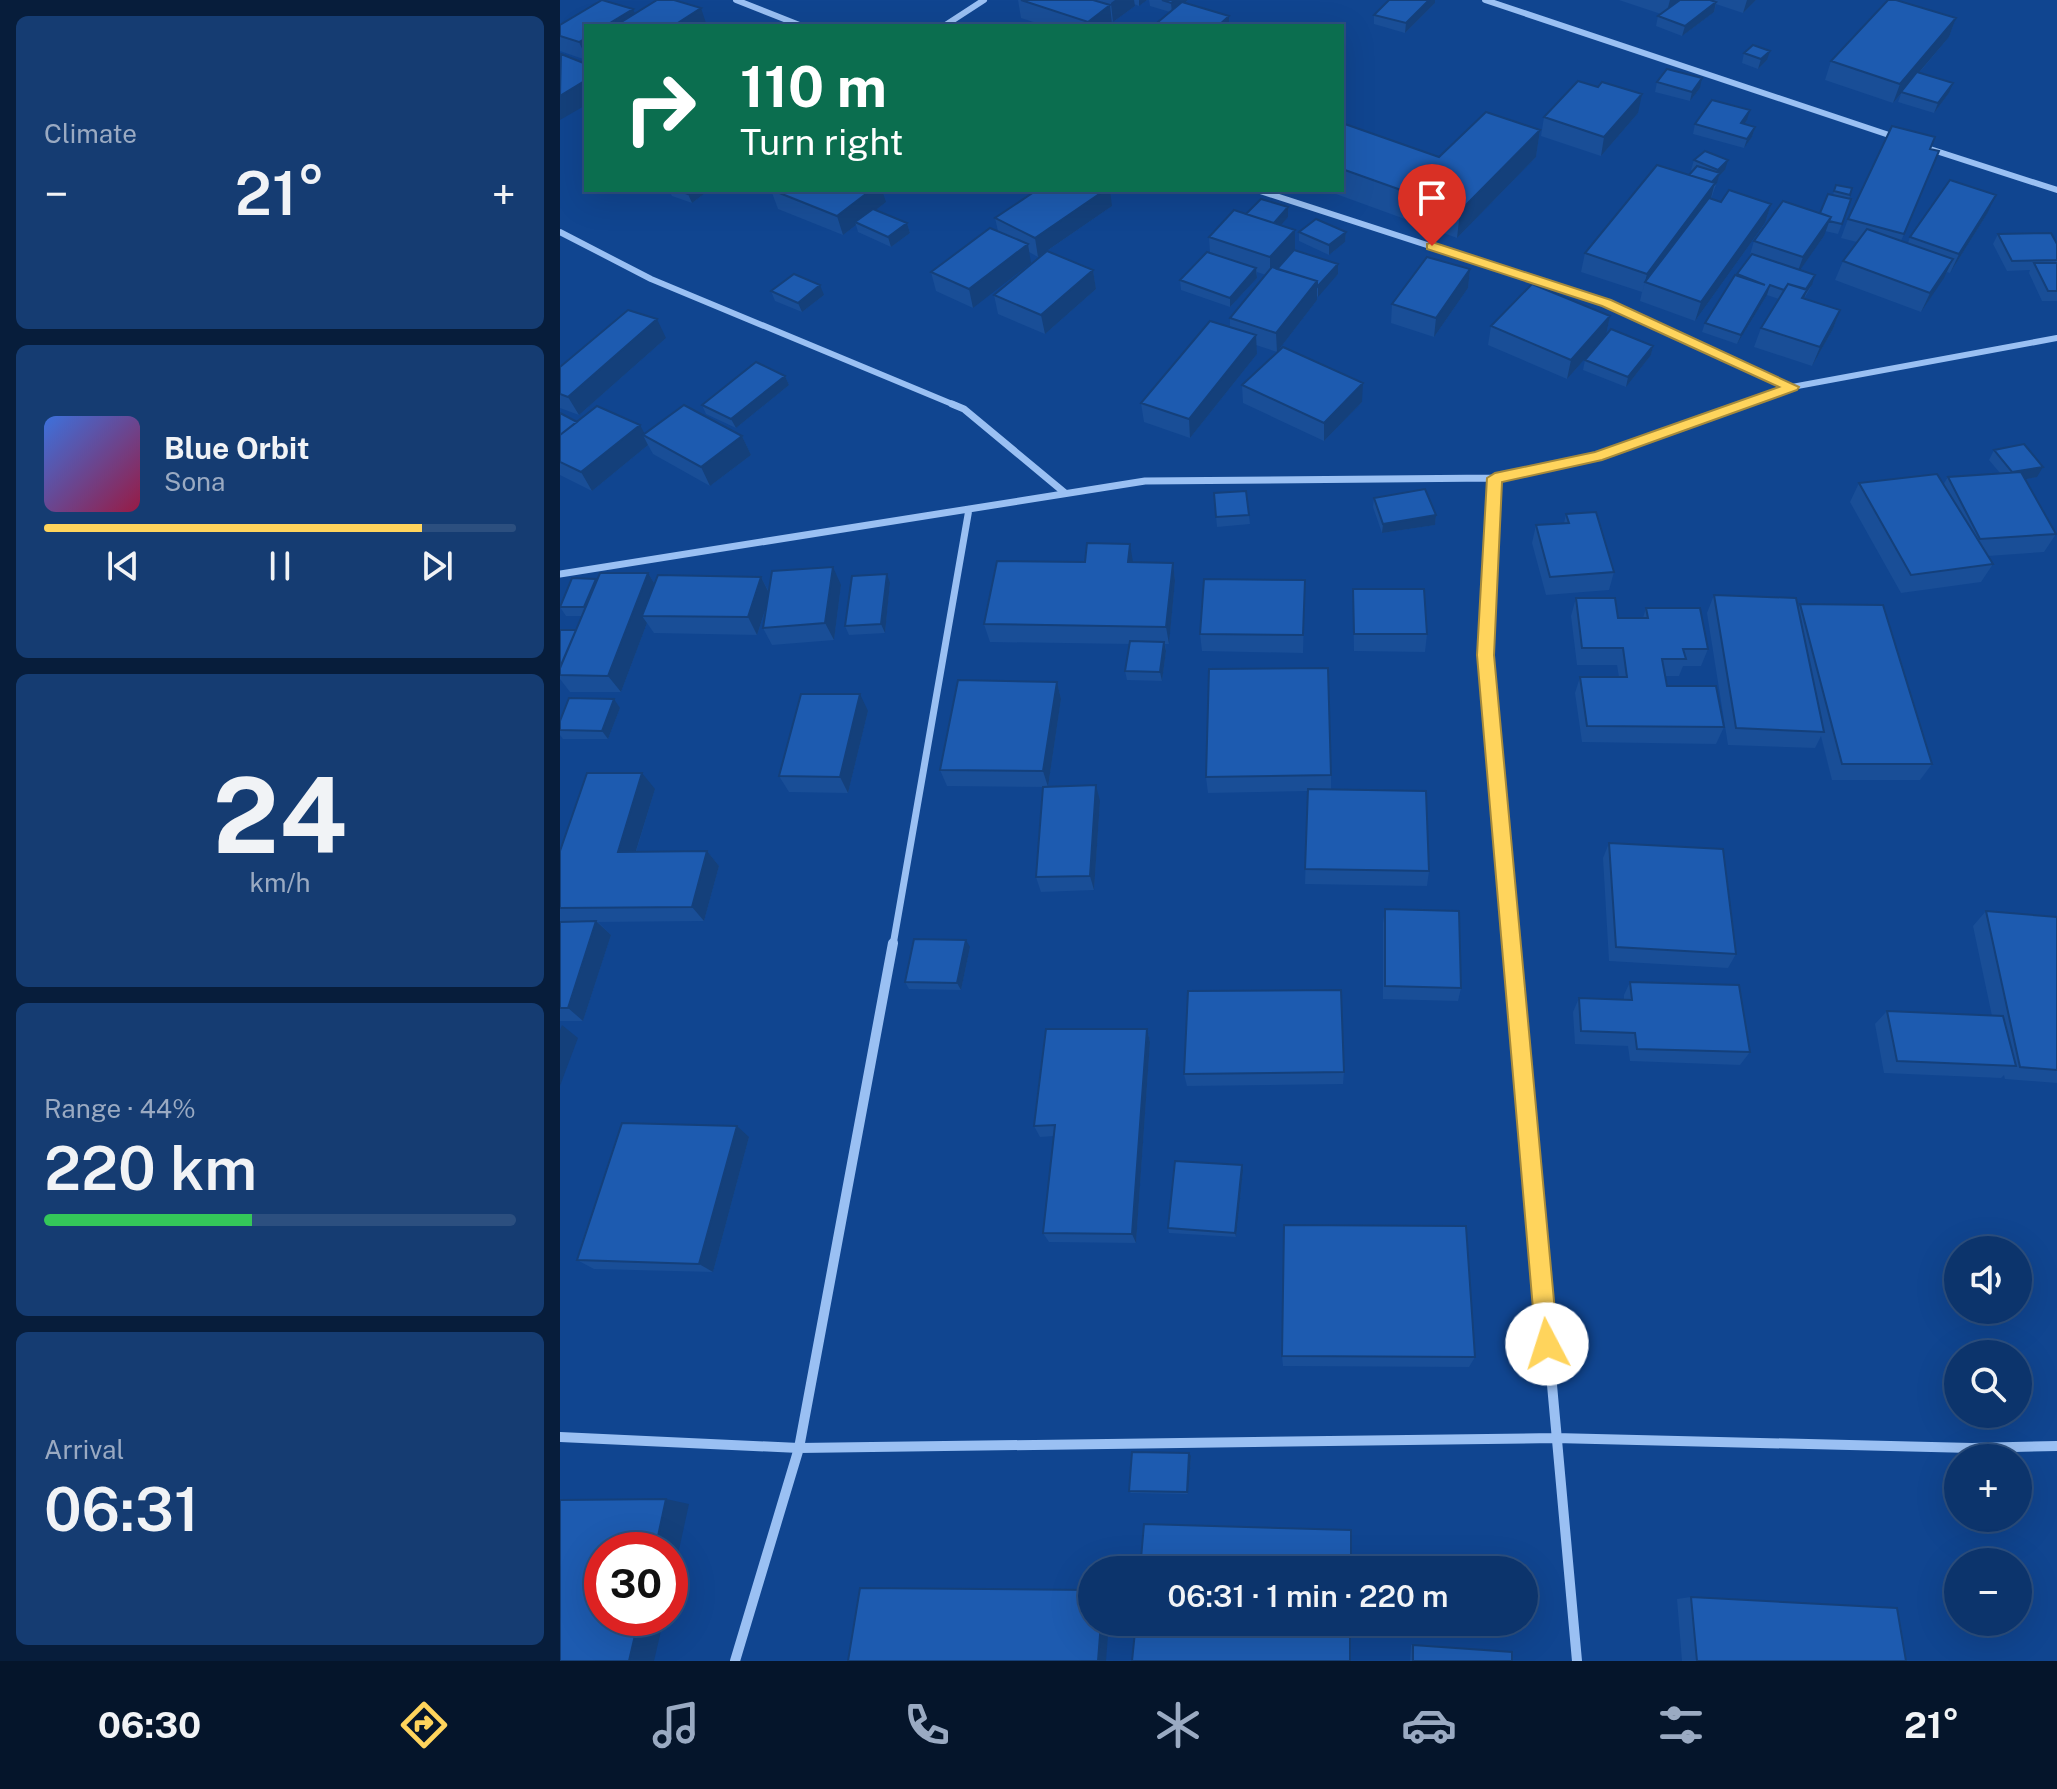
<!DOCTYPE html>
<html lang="en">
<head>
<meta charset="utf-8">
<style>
  body { margin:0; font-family:"Public Sans",sans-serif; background:#153c72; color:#f1f3f6; height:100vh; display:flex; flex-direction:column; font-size:30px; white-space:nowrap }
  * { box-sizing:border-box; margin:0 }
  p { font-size:26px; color:#9aaac2 }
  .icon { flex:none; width:44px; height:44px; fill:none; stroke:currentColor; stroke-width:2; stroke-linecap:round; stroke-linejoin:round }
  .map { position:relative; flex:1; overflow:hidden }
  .panel { display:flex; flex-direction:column; gap:16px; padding:16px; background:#071d3b; width:560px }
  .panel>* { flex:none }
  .hud { position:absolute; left:24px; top:24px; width:760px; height:168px; border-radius:0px; box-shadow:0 8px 32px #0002,0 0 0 2px #2c4f7f; background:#0b6e4f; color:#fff; overflow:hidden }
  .buttons { position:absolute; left:1384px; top:1236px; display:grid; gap:16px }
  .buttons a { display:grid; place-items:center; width:88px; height:88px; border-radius:50%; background:#0c346c; box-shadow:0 8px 32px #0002,0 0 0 2px #2c4f7f; font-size:40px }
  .speed { position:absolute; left:24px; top:1532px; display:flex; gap:16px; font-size:40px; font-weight:700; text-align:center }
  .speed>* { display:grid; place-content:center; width:104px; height:104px; border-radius:50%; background:#0c346c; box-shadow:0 8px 32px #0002,0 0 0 2px #2c4f7f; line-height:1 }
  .speed .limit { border:12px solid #d22; background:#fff; color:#111 }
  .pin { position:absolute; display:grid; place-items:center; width:68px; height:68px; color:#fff; margin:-82px -34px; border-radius:50% 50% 50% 0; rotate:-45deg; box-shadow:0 0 8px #0007 }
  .pin .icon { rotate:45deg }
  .me { position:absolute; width:88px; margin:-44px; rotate:355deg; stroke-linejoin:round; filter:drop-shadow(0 0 6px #0008) }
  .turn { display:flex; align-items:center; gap:28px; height:168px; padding:0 24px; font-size:36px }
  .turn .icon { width:104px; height:104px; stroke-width:2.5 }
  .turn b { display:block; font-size:56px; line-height:68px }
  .big { font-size:60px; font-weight:600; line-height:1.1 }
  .panel .widget { flex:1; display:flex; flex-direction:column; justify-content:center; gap:12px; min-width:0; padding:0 28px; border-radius:12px; background:#153c72 }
  .panel .dial { align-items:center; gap:0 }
  .dial b { font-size:104px; line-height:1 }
  .song { display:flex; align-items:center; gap:24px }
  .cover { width:96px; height:96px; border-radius:12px; background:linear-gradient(135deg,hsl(220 70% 55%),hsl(340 70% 35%)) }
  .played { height:8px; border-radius:4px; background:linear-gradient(90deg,#ffd45c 80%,#2c4f7f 80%) }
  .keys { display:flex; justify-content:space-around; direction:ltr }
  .heat { display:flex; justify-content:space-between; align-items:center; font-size:44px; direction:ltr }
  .charge { height:12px; border-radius:6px; background:linear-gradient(90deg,#34c759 44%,#2c4f7f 0) }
  .trip { position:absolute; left:518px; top:1556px; width:460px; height:80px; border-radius:40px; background:#0c346c; box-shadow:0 8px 32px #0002,0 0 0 2px #2c4f7f; font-weight:600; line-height:80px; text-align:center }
  .dock { display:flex; height:128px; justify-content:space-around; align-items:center; background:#05152b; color:#9aaac2 }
  .dock .icon { width:56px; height:56px }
  .dock .current { color:#ffd45c }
  .dock b { font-size:36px; color:#f1f3f6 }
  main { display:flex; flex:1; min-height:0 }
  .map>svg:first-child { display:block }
</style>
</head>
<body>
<main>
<section class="panel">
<div class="widget"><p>Climate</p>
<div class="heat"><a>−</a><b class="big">21°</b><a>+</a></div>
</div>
<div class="widget">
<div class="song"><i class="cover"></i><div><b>Blue Orbit</b><p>Sona</p></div></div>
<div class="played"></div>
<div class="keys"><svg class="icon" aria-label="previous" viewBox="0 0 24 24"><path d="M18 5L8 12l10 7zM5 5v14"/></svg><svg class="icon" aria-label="pause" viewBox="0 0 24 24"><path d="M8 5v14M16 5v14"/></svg><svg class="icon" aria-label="next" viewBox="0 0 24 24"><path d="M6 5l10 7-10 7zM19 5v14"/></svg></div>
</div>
<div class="widget dial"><b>24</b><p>km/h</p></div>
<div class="widget"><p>Range · 44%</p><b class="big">220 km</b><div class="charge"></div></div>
<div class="widget"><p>Arrival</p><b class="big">06:31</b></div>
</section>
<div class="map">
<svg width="1497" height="1661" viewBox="0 0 1497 1661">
  <rect width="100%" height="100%" fill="#104590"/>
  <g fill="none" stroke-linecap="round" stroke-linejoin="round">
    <!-- minor-far2 -->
    <path stroke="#9ac0f3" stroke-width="6" d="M176,0L242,26
      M925,0L1338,138
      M384,26L424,0
      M1370,149L1497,190
      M697,190L1046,303L1232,387
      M0,232L91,279L397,406
      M1178,406L1232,387L1497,338"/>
    <!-- minor-far1 -->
    <path stroke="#9ac0f3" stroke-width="7" d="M392,404L404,409L505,493
      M935,478L926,655L952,945
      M0,574L585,481L935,478L1037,456L1184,404
      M333,945L409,509"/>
    <!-- minor -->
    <path stroke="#9ac0f3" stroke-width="10" d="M952,943L1017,1661
      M0,1437L239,1448L995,1438L1412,1448L1497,1446
      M175,1661L239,1448L333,943"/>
  </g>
  <!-- wall -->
  <path fill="#194e97" d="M458,0H587L579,6L574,4L575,6L553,22L552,21V24L550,26H486L461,18Z
    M589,0H628L625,3L669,26H598V22L610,12L590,6Z
    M1059,0H1196L1183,13L1156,4L1154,12L1122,36L1096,26L1098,16L1101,14Z
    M875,3L845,33L814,24V15Z
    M75,14L26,26V60L0,51V25Z
    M1396,18L1389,37L1359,73L1389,93L1374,113L1338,102L1341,94L1333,103L1265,80L1271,61Z
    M1184,53L1207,60L1198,69L1182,63Z
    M1097,82L1140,88L1130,101L1095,92Z
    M1038,87L1078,113L1041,156L981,136L984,117Z
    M1187,120L1184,124L1195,127L1192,137L1184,148L1133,134L1135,124Z
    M782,123L879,157L980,130L976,157L897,238L765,190H782Z
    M1370,149L1379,151L1341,241L1348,243L1350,237L1427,214L1390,273L1387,272L1361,312L1275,280L1283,261L1297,242L1281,238L1288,219Z
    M1134,160L1165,170L1159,176L1151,199L1161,202L1211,204L1205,223L1135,321L1080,301L1082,292L1021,272L1025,253L1129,175L1133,171L1131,170Z
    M1276,185L1292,188L1289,199H1291L1278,234L1265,231L1264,236L1240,270L1252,285L1244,299L1280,310L1273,329L1252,366L1194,347L1201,328L1219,299L1207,295L1177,344L1142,332L1145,323L1189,258L1194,241L1260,213L1273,195Z
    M109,190H149L132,203L112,196Z
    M211,190L326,202L316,210L347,223L350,233L331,247L298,232L296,225L283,235L218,209Z
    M552,206L487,251L533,270L536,289L485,334L438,314L434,295L485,252L478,257L469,252L413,308L376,291L371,272L438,231L435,218Z
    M686,214L728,217L721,225L735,249L717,269L778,264V274L757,297V300L717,352L696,345L697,354L630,438L584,422L581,403L670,327V318L706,275L697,272V278L670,307L621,290L620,280L650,253L649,237Z
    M739,232H786L785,242L769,255L739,241Z
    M1438,234L1497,244V301H1482L1469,273L1470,270L1447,271L1433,244Z
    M910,269L908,288L874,337L831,323L832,304Z
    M211,291L264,295L242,312L215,301Z
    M1050,316L1046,335L1007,379L928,345L931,326Z
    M106,338L19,415L0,408V367Z
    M1093,346L1091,355L1066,387L1023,370L1025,360Z
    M225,376L229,385L176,428L146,414L142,405Z
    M682,385L802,402L764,441L683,403Z
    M0,413L17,422L85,434L182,436L191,455L150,486L93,454L88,445L32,491L0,475Z
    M1434,450L1477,477L1465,479L1496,534L1484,552L1428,556L1433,564L1421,582L1341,593L1290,502L1299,483L1383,485L1388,477L1440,473L1429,460Z
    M686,491L690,524L657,527L654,493Z
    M814,498L876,515L875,525L822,533L813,507Z
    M1006,514L1054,572L1049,590L986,595L972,543L976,525L1004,523Z
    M573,562L613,563L615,581L609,644H605L606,651L602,681L567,680L565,671L570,644L430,642L424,624Z
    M88,573L95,584L201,577L209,592L281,585L274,640L212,645L203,628L207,605L197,635L94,633L87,623L61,692H10L0,679V630H16L22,616H6L0,607L36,579Z
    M745,580L743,653L642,651L640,634Z
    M330,583L325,633L289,635L285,626Z
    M793,589L867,634L865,652L794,651Z
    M1154,595L1238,608L1240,604L1372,764L1360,780H1272L1261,736L1255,748L1168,745L1147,613Z
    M1016,598L1058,618H1083L1086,608L1148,649L1141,666H1123L1119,676H1105L1107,686L1164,727L1156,744L1022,742L1015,693L1020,677H1059L1057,665H1017L1011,616Z
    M497,682L501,699L488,787L540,801L534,890L481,892L476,877L486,787L387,786L380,770Z
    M60,708L48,739H3L0,735V721Z
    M308,711L288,793L229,792L219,776Z
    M771,775V789L869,871L867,886L745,884L748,791L648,793L646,777Z
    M95,789L76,852L147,851L159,866L144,921L38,922L51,935L23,1021H0V851Z
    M1049,843L1176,954L1168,968L1049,961L1043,858Z
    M825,909L901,988L898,1001L823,999V923Z
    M1426,911L1497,917V1083L1445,1079L1444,1075L1441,1078L1324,1073L1315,1024L1327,1011L1432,1016L1413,926Z
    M410,947L401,990L349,989L345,982Z
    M1070,982L1190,1052L1180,1065L1070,1061L1068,1046L1015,1044L1013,1012L1019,998L1064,1000V995Z
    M587,1029L590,1042L576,1243L489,1242L483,1233L494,1136L480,1137L474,1126Z
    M784,1072L783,1084L627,1086L624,1074Z
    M189,1137L153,1272L34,1269L17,1260Z
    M682,1165L683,1170L676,1237L609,1233L608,1228Z
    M722,1356L915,1357L909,1367L723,1366Z
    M631,1456L628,1494L571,1493L569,1491Z
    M1131,1597L1346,1661H1122L1117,1599Z
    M851,1645L952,1652V1661H850Z"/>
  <!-- shaded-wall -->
  <path fill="#14407b" d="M555,0H574L575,6L553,22L551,3Z
    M579,0H587L579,6Z
    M615,0H628L612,13L611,3Z
    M869,0H875V3L845,33L846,23Z
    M1110,0H1124L1106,15Z
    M1187,0H1196L1183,13Z
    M1156,2L1154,12L1122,36L1125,26Z
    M550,5L552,24L550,26H529L528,22Z
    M141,8L147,26H113Z
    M73,9L80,26H45Z
    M669,16V26H658Z
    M1396,18L1389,37L1333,103L1340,84Z
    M26,38V57L19,42Z
    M1210,51L1207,60L1198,69L1201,59Z
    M1142,78L1140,88L1130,101L1132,92Z
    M26,80V105L0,120V96Z
    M1393,83L1389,93L1374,113L1378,103Z
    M1082,94L1078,113L1041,156L1044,137Z
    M1190,110L1187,120L1178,133L1181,123Z
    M1195,127L1192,137L1184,148L1187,139Z
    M980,130L976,157L897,238L900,211Z
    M1168,160L1165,170L1159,176L1157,183L1154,186L1150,202L1085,282L1082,293L1087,274L1155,179L1158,170Z
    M133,190H149L132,203L128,194Z
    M311,190H322L326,202L298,224L295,222L296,225L283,235L277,216Z
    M545,190H550L552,206L478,257L475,238Z
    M1436,195L1427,214L1390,273L1399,254Z
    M1211,204L1205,223L1135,321L1141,302Z
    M728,207V217L710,238L709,228Z
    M1271,217L1264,236L1236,276L1243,257Z
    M347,223L350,233L331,247L328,237Z
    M735,230V249L710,276V257Z
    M786,232L785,242L769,255V245Z
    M468,244L471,263L413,308L409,289Z
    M1393,259L1384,278L1361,312L1370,293Z
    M778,264V274L758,297V287Z
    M696,268L697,278L670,307V298Z
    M910,269L908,288L874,337L876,318Z
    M533,270L536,289L485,334L481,315Z
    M1255,275L1252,285L1246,293L1240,309L1241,296Z
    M757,281V300L717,352L716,333Z
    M260,285L264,295L242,312L238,303Z
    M1210,285L1207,295L1177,344L1181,335Z
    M1280,310L1273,329L1252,366L1260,347Z
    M1050,316L1046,335L1007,379L1011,360Z
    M97,319L106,338L19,415L8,397Z
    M696,335L697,354L630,438L629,419Z
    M1093,346L1091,355L1066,387L1068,377Z
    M225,376L229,385L176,428L171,419Z
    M803,383L802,402L764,441V423Z
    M80,425L87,438L83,435L88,445L32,491L21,472Z
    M182,436L191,455L150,486L141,467Z
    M1483,467L1477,477L1447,483L1453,473Z
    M876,515L875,525L822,533L823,524Z
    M570,544L573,562H568Z
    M613,563L615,581L609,644L606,627Z
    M273,567L281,585L274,640L265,623Z
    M88,573L99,591L82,616L87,623L61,692L48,676Z
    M327,574L330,583L325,633L321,624Z
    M201,577L210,595L197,635L188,617Z
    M604,642L606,651L602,681L600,672Z
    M497,682L501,699L488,787L483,771Z
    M300,694L308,711L288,793L280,777Z
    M54,699L60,708L48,739L42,731Z
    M82,773L95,789L71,867L58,852Z
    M536,785L540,801L534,890L530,876Z
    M147,851L159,866L144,921L132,907Z
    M36,921L51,935L23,1021L8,1008Z
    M406,940L410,947L401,990L397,983Z
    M2,1025L18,1038L0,1086V1030Z
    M587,1029L590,1042L576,1243L572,1234Z
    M177,1126L189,1137L153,1272L139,1264Z
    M682,1165L683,1170L676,1237L675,1233Z
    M629,1453L631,1456L628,1494L627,1492Z
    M106,1499L129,1504L110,1591V1550H95Z
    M79,1618H104L94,1661H69Z
    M541,1622H549L546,1661H538Z"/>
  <!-- building -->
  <path fill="#1d5bb0" stroke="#14407b" stroke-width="2" d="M42,0L73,9L45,26H26V38L19,42L0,36V25Z
    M97,0H114L141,8L113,26H55Z
    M461,0H533L550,5L528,22Z
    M602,0H615L611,3Z
    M829,0H869L846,23L814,15Z
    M1120,0H1150L1156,2L1125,26L1098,16Z
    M1328,0H1336L1396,18L1340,84L1271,61Z
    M622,2L669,16L658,26H607L598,22Z
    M1193,45L1210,51L1201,59L1184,53Z
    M1,54L26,64V80L0,96Z
    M1107,69L1142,78L1132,92L1097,82Z
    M1357,72L1393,83L1378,103L1341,92Z
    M1018,81L1038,87L1042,82L1082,94L1044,137L984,117Z
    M1152,100L1190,110L1181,123L1195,127L1187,139L1135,124Z
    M926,112L980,130L900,211L782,169V123L879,157Z
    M1332,126L1375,137L1370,149L1379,151L1344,234L1288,219Z
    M1145,151L1168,160L1158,170L1134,160Z
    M1097,165L1155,183L1087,274L1025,253Z
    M1137,166L1160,173L1152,182L1129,175Z
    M1390,180L1436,195L1399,254L1350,237Z
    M1276,185L1292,188L1290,195L1274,191Z
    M118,190H133L128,194Z
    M212,190H311L277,216Z
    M477,190H545L475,238L435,218Z
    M1169,190L1211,204L1141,302L1085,282L1149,198L1161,202Z
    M1268,194L1291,199L1282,224L1269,221L1271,217L1260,213Z
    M701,199L728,207L714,223L686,214Z
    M1223,201L1271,217L1243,257L1194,241Z
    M313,209L347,223L328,237L295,222Z
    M674,210L735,230L710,257L649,237Z
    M756,219L786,232L769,245L739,232Z
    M430,228L468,244L409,289L371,272Z
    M1307,229L1393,259L1370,293L1283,261Z
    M1491,233L1497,244V260L1452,261L1438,234Z
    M734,250L778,264L757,287V281L717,269Z
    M487,251L533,270L481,315L434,295Z
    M647,252L696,268L670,298L620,280Z
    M1192,254L1255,275L1246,289L1228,284L1224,290L1210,285L1181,335L1145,323L1175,275L1205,285L1177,274Z
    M867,257L910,269L876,318L832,304Z
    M1474,263H1497V291H1488Z
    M712,267L757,281L716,333L670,318Z
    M234,274L260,285L238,303L211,291Z
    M972,284L1050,316L1011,360L931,326Z
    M1228,284L1247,290L1242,298L1280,310L1260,347L1201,328Z
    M68,310L97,319L8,397L0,394V367Z
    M650,321L696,335L629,419L581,403Z
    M1051,329L1093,346L1068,377L1025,360Z
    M723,347L803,383L764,423L682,385Z
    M196,362L225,376L171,419L142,405Z
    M124,405L182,436L141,467L83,435Z
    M37,406L80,425L21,472L0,462V435Z
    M0,413L17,422L0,435Z
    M1464,444L1483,467L1452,472L1434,450Z
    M1461,472L1496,534L1420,539L1388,477Z
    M1377,474L1433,564L1351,575L1299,483Z
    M865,489L876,515L823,524L814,498Z
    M686,491L689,515L656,517L654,493Z
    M1036,512L1054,572L990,577L976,525L1009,523L1006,514Z
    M527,543L570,544L568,562L613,563L606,627L424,624L437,561L525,562Z
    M273,567L265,623L203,628L212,571Z
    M40,573H88L48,676L0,675V668Z
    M327,574L321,624L285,626L292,576Z
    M98,575L201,577L188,617L82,616Z
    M12,578L36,579L24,607H0Z
    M644,579L745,580L743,635L640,634Z
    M793,589H864L867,634H794Z
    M1154,595L1236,598L1264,732L1176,728Z
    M1016,598H1055L1058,618H1088L1086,608H1140L1148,649H1123L1126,659H1102L1107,686H1156L1164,727L1027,726L1020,677H1067L1063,648H1022Z
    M1240,604L1323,605L1372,764H1282Z
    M0,630H16L1,665H0Z
    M570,641L604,642L600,672L565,671Z
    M768,668L771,775L646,777L649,669Z
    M398,680L497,682L483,771L380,770Z
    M241,694H300L280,777L219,776Z
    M9,698L54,699L42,731L0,730V721Z
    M27,773H82L58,852L147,851L132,907L0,908V851Z
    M536,785L530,876L476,877L483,787Z
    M748,789L866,791L869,871L745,869Z
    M1049,843L1163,849L1176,954L1056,947Z
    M825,909L899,911L901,988L825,986Z
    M1426,911L1497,917V1070L1460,1067Z
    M36,921L8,1008H0V922Z
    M354,939L406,940L397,983L345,982Z
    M1070,982L1179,985L1190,1052L1077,1049L1075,1033L1021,1031L1019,998L1072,1000Z
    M781,990L784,1072L624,1074L628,991Z
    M1327,1011L1443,1016L1456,1066L1337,1061Z
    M486,1029H587L572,1234L483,1233L495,1125L474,1126Z
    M62,1123L177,1126L139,1264L17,1260Z
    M615,1161L682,1165L675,1233L608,1228Z
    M724,1225L906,1226L915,1357L722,1356Z
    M572,1452L629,1453L627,1492L569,1491Z
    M106,1499L95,1550H42V1618H79L69,1661H0V1500Z
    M584,1524L791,1530V1570H580Z
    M300,1588L532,1590V1622H541L538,1661H288Z
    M1131,1597L1337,1608L1346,1661H1137Z
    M576,1622H790V1661H572Z
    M853,1645L952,1652V1661H853Z"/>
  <!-- route -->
  <path fill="#ffd45c" stroke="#a68a3c" stroke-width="2" d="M872,242L1051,300L1239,387L1237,390L1042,460L942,482L934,655L998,1344L995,1352L987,1355L979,1352L976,1344L917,655L927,478L935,473L1035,452L1219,387L1042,306L867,249V244Z"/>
</svg>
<div class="buttons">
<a><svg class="icon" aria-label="sound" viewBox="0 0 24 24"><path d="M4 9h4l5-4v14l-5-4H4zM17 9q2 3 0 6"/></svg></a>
<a><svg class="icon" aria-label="search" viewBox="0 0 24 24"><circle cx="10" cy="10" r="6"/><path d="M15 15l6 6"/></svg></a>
<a>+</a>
<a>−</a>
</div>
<div class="speed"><div class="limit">30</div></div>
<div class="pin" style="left:872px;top:246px;background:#d93025"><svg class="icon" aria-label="arrive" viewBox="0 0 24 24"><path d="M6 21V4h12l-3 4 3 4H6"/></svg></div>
<svg class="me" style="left:987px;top:1344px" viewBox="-20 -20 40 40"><circle r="19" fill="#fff"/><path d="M0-13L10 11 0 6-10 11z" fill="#ffd45c"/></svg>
<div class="trip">06:31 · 1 min · 220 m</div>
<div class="hud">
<div class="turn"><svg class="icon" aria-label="right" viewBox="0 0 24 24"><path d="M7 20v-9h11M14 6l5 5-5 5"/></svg><div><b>110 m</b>Turn right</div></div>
</div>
</div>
</main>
<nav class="dock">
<b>06:30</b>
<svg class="icon current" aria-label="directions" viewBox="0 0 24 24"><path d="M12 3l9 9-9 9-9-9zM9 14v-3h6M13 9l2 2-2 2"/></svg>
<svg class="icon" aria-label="music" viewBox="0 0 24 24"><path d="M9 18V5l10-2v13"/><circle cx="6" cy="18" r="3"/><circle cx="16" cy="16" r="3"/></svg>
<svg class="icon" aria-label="phone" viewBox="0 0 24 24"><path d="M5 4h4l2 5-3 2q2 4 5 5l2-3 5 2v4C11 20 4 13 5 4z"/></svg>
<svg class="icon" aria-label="climate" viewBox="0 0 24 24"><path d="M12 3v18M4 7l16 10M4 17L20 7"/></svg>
<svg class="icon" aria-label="car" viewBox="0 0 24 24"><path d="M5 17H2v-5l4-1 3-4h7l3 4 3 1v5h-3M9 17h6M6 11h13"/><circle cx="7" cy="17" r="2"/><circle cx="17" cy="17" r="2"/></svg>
<svg class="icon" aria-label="filters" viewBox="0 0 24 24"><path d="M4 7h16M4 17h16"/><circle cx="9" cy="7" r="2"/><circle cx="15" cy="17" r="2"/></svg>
<b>21°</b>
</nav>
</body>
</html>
